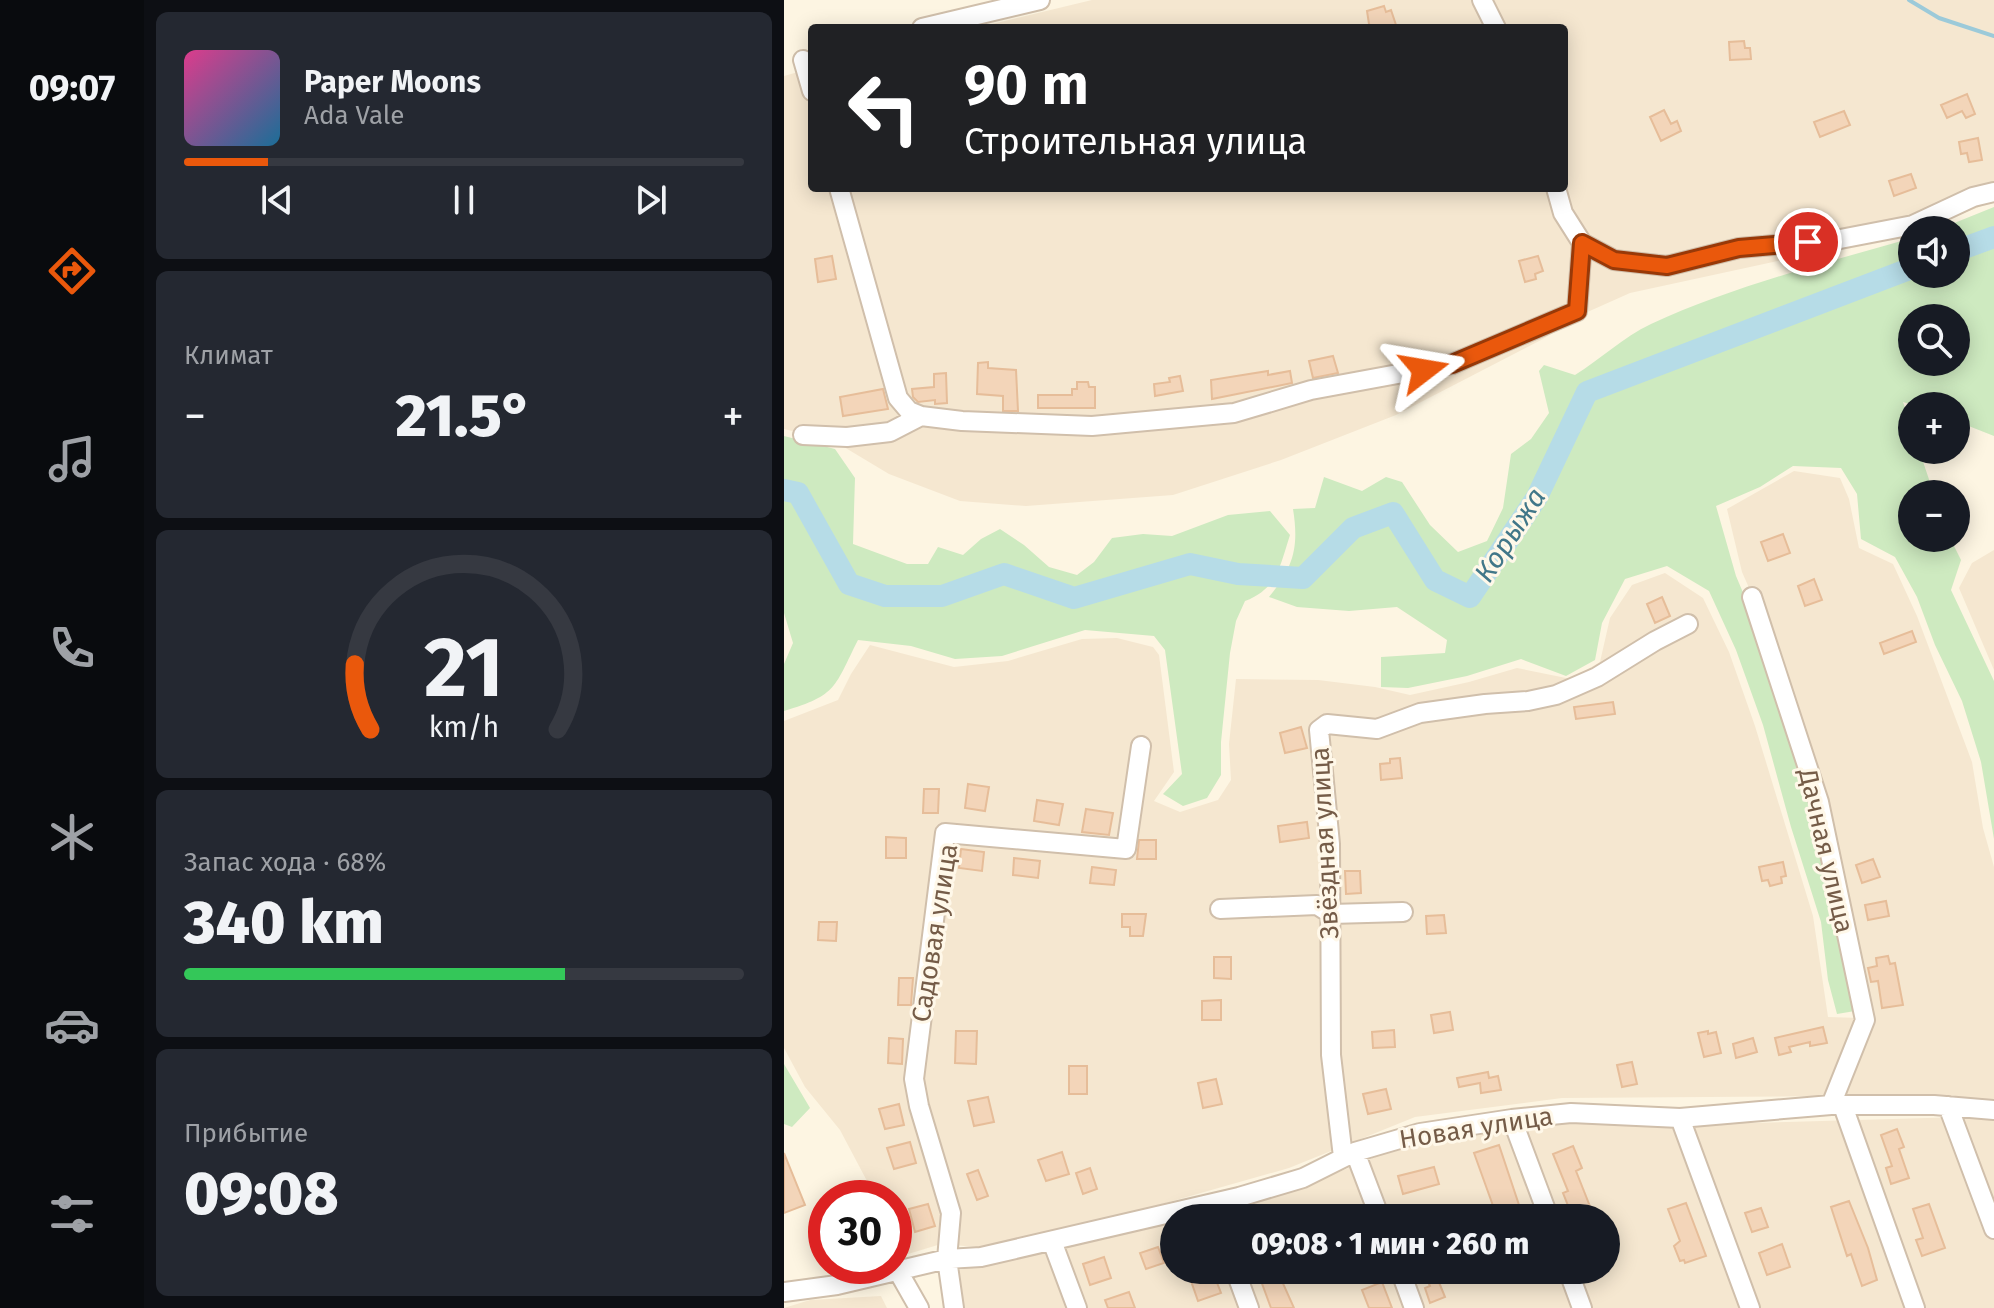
<!DOCTYPE html>
<html lang="ru">
<head>
<meta charset="utf-8">
<style>
  body { margin:0; font-family:"Fira Sans",sans-serif; background:#242831; color:#f1f3f6; height:100vh; display:flex; flex-direction:column; font-size:30px; white-space:nowrap }
  * { box-sizing:border-box; margin:0 }
  p { font-size:26px; color:#9ea1a6 }
  .icon { flex:none; width:44px; height:44px; fill:none; stroke:currentColor; stroke-width:2; stroke-linecap:round; stroke-linejoin:round }
  .map { position:relative; flex:1; overflow:hidden }
  .sheet { display:flex; flex-direction:column; gap:12px; padding:12px; background:#0d0f14; width:640px }
  .sheet>* { flex:none }
  .banner { position:absolute; left:24px; top:24px; width:760px; height:168px; border-radius:8px; box-shadow:0 4px 20px #0003; background:#202124; color:#fff; overflow:hidden }
  .buttons { position:absolute; left:1114px; top:216px; display:grid; gap:16px }
  .buttons a { display:grid; place-items:center; width:72px; height:72px; border-radius:50%; background:#171b24; box-shadow:0 4px 20px #0003; font-size:40px }
  .speed { position:absolute; left:24px; top:1180px; display:flex; gap:16px; font-size:40px; font-weight:700; text-align:center }
  .speed>* { display:grid; place-content:center; width:104px; height:104px; border-radius:50%; background:#171b24; box-shadow:0 4px 20px #0003; line-height:1 }
  .speed .limit { border:12px solid #d22; background:#fff; color:#111 }
  .pin { position:absolute; display:grid; place-items:center; width:68px; height:68px; color:#fff; margin:-34px; border:4px solid #fff; border-radius:50%; box-shadow:0 2px 8px #0007 }
  .me { position:absolute; width:88px; margin:-44px; rotate:76deg; stroke-linejoin:round; filter:drop-shadow(0 0 6px #0008) }
  .turn { display:flex; align-items:center; gap:28px; height:168px; padding:0 24px; font-size:36px }
  .turn .icon { width:104px; height:104px; stroke-width:2.5 }
  .turn b { display:block; font-size:56px; line-height:68px }
  .big { font-size:60px; font-weight:800; line-height:1.1 }
  .sheet .card { flex:1; display:flex; flex-direction:column; justify-content:center; gap:12px; min-width:0; padding:0 28px; border-radius:12px; background:#242831 }
  .sheet .dial { align-items:center; gap:0 }
  .dial svg { height:208px; overflow:visible; fill:none; stroke:#363941; stroke-width:7; stroke-linecap:round; text-anchor:middle }
  .dial text { fill:#f1f3f6; stroke:none }
  .song { display:flex; align-items:center; gap:24px }
  .cover { width:96px; height:96px; border-radius:12px; background:linear-gradient(135deg,hsl(330 70% 55%),hsl(200 70% 35%)) }
  .played { height:8px; border-radius:4px; background:linear-gradient(90deg,#ea580c 15%,#363941 15%) }
  .keys { display:flex; justify-content:space-around; direction:ltr }
  .heat { display:flex; justify-content:space-between; align-items:center; font-size:44px; direction:ltr }
  .charge { height:12px; border-radius:6px; background:linear-gradient(90deg,#34c759 68%,#363941 0) }
  .trip { position:absolute; left:376px; top:1204px; width:460px; height:80px; border-radius:40px; background:#171b24; box-shadow:0 4px 20px #0003; font-weight:800; line-height:80px; text-align:center }
  main { display:flex; flex:1; min-height:0 }
  .tab-bar { display:flex; flex-direction:column; width:144px; justify-content:space-around; align-items:center; background:#090b0e; color:#9ea1a6 }
  .tab-bar .icon { width:56px; height:56px }
  .tab-bar .active { color:#ea580c }
  .tab-bar b { font-size:36px; color:#f1f3f6 }
  .map>svg:first-child { display:block }
</style>
</head>
<body>
<main>
<nav class="tab-bar">
<b>09:07</b>
<svg class="icon active" aria-label="directions" viewBox="0 0 24 24"><path d="M12 3l9 9-9 9-9-9zM9 14v-3h6M13 9l2 2-2 2"/></svg>
<svg class="icon" aria-label="music" viewBox="0 0 24 24"><path d="M9 18V5l10-2v13"/><circle cx="6" cy="18" r="3"/><circle cx="16" cy="16" r="3"/></svg>
<svg class="icon" aria-label="phone" viewBox="0 0 24 24"><path d="M5 4h4l2 5-3 2q2 4 5 5l2-3 5 2v4C11 20 4 13 5 4z"/></svg>
<svg class="icon" aria-label="climate" viewBox="0 0 24 24"><path d="M12 3v18M4 7l16 10M4 17L20 7"/></svg>
<svg class="icon" aria-label="car" viewBox="0 0 24 24"><path d="M5 17H2v-5l4-1 3-4h7l3 4 3 1v5h-3M9 17h6M6 11h13"/><circle cx="7" cy="17" r="2"/><circle cx="17" cy="17" r="2"/></svg>
<svg class="icon" aria-label="filters" viewBox="0 0 24 24"><path d="M4 7h16M4 17h16"/><circle cx="9" cy="7" r="2"/><circle cx="15" cy="17" r="2"/></svg>
</nav>
<section class="sheet">
<div class="card">
<div class="song"><i class="cover"></i><div><b>Paper Moons</b><p>Ada Vale</p></div></div>
<div class="played"></div>
<div class="keys"><svg class="icon" aria-label="previous" viewBox="0 0 24 24"><path d="M18 5L8 12l10 7zM5 5v14"/></svg><svg class="icon" aria-label="pause" viewBox="0 0 24 24"><path d="M8 5v14M16 5v14"/></svg><svg class="icon" aria-label="next" viewBox="0 0 24 24"><path d="M6 5l10 7-10 7zM19 5v14"/></svg></div>
</div>
<div class="card"><p>Климат</p>
<div class="heat"><a>−</a><b class="big">21.5°</b><a>+</a></div>
</div>
<div class="card dial"><svg viewBox="0 0 100 80">
<path d="M14 69A42 42 0 1 1 86 69"/>
<path d="M14 69A42 42 0 0 1 8 44" stroke="#ea580c"/>
<text x="50" y="56" font-size="32" font-weight="700">21</text>
<text x="50" y="72" font-size="11">km/h</text>
</svg></div>
<div class="card"><p>Запас хода · 68%</p><b class="big">340 km</b><div class="charge"></div></div>
<div class="card"><p>Прибытие</p><b class="big">09:08</b></div>
</section>
<div class="map">
<svg width="1210" height="1308" viewBox="0 0 1210 1308">
  <rect width="100%" height="100%" fill="#fdf5e2"/>
  <!-- residential -->
  <path fill="#f5e7d0" fill-rule="evenodd" d="M308,0H1210V201L1165,219L1067,245L846,293L799,314L759,339L612,415L497,460L389,495L242,506L176,501L105,474L50,441L0,429V76L28,68V188H780V28H192Z
    M1010,471L1056,478L1065,499L1075,548L1109,564L1133,616L1188,762L1199,828L1210,867V1104L1050,1096L778,1098L631,1117L505,1168L350,1212L204,1248L157,1244L111,1258L110,1198H92L56,1130L21,1087L0,1048V721L54,700L67,674L86,645L170,667L224,661L298,639L333,638L369,647L375,655L390,772L370,801L396,812L434,800L447,780L445,744L452,679L534,680L591,687L626,695L685,682L733,668L787,679L816,662L826,618L848,585L881,573L919,598L945,652L971,726L1029,916L1044,1017L1076,1018L985,633L958,572L943,509Z
    M1210,550V670L1175,588L1188,563Z
    M1179,1117L1210,1119V1308H177L164,1273L528,1183L613,1148L682,1130L789,1121L971,1123ZM390,1218H822V1270H390Z
    M97,1296L103,1308H0L26,1300Z"/>
  <!-- green -->
  <path fill="#ceeac0" fill-rule="evenodd" d="M1210,207V436L1172,421V406H1132L1119,402L1128,428V450H1135L1150,494H1128V538H1166L1177,560L1167,590L1210,681V839L1197,762L1178,701L1151,645L1133,597L1111,557L1077,539L1073,494L1057,468L1009,466L976,487L932,506L952,576L974,628L1017,750L1071,1011L1053,1014L1044,980L1037,922L1007,827L979,725L952,650L925,591L883,566L841,579L818,623L811,660L782,676L737,659L683,676L624,688L597,687V657L661,653L663,640L613,607L565,611L513,607L485,597C510,567 515,547 509,509L531,508L540,477L578,491L602,477L618,482L646,525L674,552L703,541L719,508L727,454L747,439L765,413L755,371L760,365L791,375C817,359 839,337 867,324C949,286 1041,263 1128,238V274H1172V230H1153ZM1128,318H1172V362H1128Z
    M0,436L51,449L71,478L69,544L123,564H144L154,547L179,555L197,539L216,529L240,545L265,567L293,575L310,562L328,538L359,534L388,536L444,515L486,511L506,535C496,566 493,589 461,601L452,621L446,653L437,742V775L423,798L399,806L379,794L398,774L381,650L370,636L301,630L218,656L171,659L127,646L74,640C50,687 54,695 0,711V664L9,643L0,613Z
    M0,1064L26,1108L8,1127L0,1124Z"/>
  <g fill="none" stroke-linecap="round" stroke-linejoin="round">
    <!-- stream -->
    <path stroke="#9ccad9" stroke-width="4" d="M1125,0L1155,18L1210,36"/>
    <!-- river -->
    <path stroke="#b6dce7" stroke-width="22" d="M1172,251L1210,237
      M0,490L14,493L65,584L101,596H158L220,574L290,598L406,564L454,574L519,578L569,528L609,513L651,580L686,597L753,497L803,392L1128,268"/>
  </g>
  <!-- building -->
  <path fill="#f3d5b9" stroke="#e6bd99" stroke-width="2" d="M600,6L602,12L607,10L612,25L589,28L585,24L583,11Z
    M960,41L961,48H966L967,59L946,60L945,42Z
    M1183,94L1191,114L1182,118L1178,111L1163,118L1157,105Z
    M880,110L887,124L893,121L897,131L877,141L866,117Z
    M1060,111L1066,125L1036,137L1030,122Z
    M1194,138L1198,160L1185,162L1183,153L1177,154L1175,142Z
    M1127,174L1132,188L1110,196L1105,181Z
    M48,256L52,279L34,282L31,259Z
    M754,256L759,271L751,274L752,279L741,282L735,261Z
    M549,356L554,373L529,378L525,361Z
    M204,362V368L232,370L234,411H219V396L193,394L194,363Z
    M484,371V375L506,371L508,383L428,399L427,380Z
    M162,373L163,403L151,404V400L134,402L129,397L128,389L150,387V374Z
    M396,376L399,391L371,396L370,384L386,382L385,378Z
    M293,382H304L305,387H311V408H254V395H288V389H293Z
    M99,389L104,409L59,416L56,397Z
    M999,534L1006,553L984,561L977,542Z
    M1030,579L1038,600L1021,606L1014,586Z
    M878,597L886,616L871,623L863,604Z
    M1128,631L1132,642L1100,654L1096,643Z
    M829,702L831,714L792,719L790,707Z
    M517,727L523,748L501,753L496,733Z
    M616,758L618,778L597,780L596,764L606,763V759Z
    M184,784L205,787L201,811L181,808Z
    M140,789H155L154,813H139Z
    M253,800L279,804L275,825L250,821Z
    M302,809L329,813L325,835L298,832Z
    M523,822L525,838L496,842L494,826Z
    M102,837L122,838V858H102Z
    M355,840H372V859H353Z
    M177,849L200,852L198,871L175,868Z
    M230,858L256,861L254,878L229,875Z
    M1089,859L1096,877L1078,883L1072,865Z
    M999,862L1002,876L997,877L998,883L986,886L984,880L978,881L975,867Z
    M308,867L332,870L330,885L306,883Z
    M561,871H576L577,893L562,894Z
    M1102,901L1105,916L1084,920L1081,905Z
    M338,914H362L359,936H346V927H338Z
    M660,915L662,933L643,934L642,916Z
    M35,922H53L52,941L34,940Z
    M1104,956L1106,964L1111,963L1119,1005L1098,1008L1094,981L1087,982L1084,968L1093,966L1092,958Z
    M430,957H447V979L430,978Z
    M115,978H129L127,1005H114Z
    M437,1000V1020H418V1001Z
    M666,1012L669,1030L650,1033L647,1015Z
    M1039,1027L1043,1043L1026,1046V1042L1005,1047L1007,1052L995,1055L991,1038Z
    M610,1030L611,1047L589,1048L588,1032Z
    M172,1031H193L192,1064L171,1063Z
    M924,1031V1034L932,1032L937,1053L920,1057L914,1033Z
    M105,1038L119,1039L118,1064L104,1063Z
    M969,1038L973,1052L952,1058L949,1044Z
    M848,1062L853,1084L838,1087L833,1065Z
    M285,1066H303V1094H285Z
    M704,1072L705,1078L714,1076L717,1090L697,1093L696,1083L675,1087L673,1078Z
    M432,1079L438,1104L419,1108L414,1083Z
    M602,1089L607,1109L584,1114L579,1094Z
    M204,1097L210,1122L190,1126L184,1101Z
    M115,1104L120,1125L101,1129L95,1109Z
    M1113,1129L1120,1147L1115,1149L1125,1178L1107,1184L1102,1168L1108,1166L1097,1135Z
    M126,1142L132,1163L110,1169L103,1148Z
    M715,1145L735,1205L712,1214L690,1153Z
    M789,1146L798,1168L792,1171L809,1214L800,1218H789L779,1193L784,1191L769,1154Z
    M278,1152L285,1174L262,1181L254,1160Z
    M0,1153L21,1205L0,1213Z
    M650,1167L655,1184L619,1194L614,1176Z
    M306,1168L313,1189L299,1194L292,1173Z
    M194,1170L204,1196L193,1200L183,1174Z
    M1065,1201L1084,1248L1093,1280L1078,1286L1067,1254L1063,1256L1047,1207Z
    M902,1203L922,1256L901,1263L900,1260L896,1261L890,1246L896,1241L884,1209Z
    M144,1204L151,1226L131,1232L125,1209Z
    M1145,1204L1161,1248L1138,1256L1132,1240L1139,1238L1129,1209Z
    M977,1208L984,1227L968,1232L961,1213Z
    M998,1244L1006,1267L983,1275L975,1253Z
    M374,1247L380,1263L362,1269L356,1253Z
    M320,1257L327,1278L306,1285L299,1264Z
    M428,1270L437,1293L414,1301L406,1278Z
    M473,1270H493L510,1308H487Z
    M639,1270H650L661,1297L646,1303L641,1288L646,1286Z
    M598,1282L608,1308H585L578,1290Z
    M345,1292L351,1308H324L321,1300Z"/>
  <g fill="none" stroke-linecap="round" stroke-linejoin="round">
    <!-- minor casing -->
    <g stroke="#d0bfab" stroke-width="22">
      <path id="minor" d="M698,0L712,28
        M138,28L256,0
        M19,60L28,91
        M55,188L114,398L125,411L137,416L178,421L308,426L450,413L527,390L668,364L793,311L798,243
        M772,188L779,213L798,243L830,260L883,266L955,248L1051,240L1129,225L1189,197L1210,192
        M19,435L63,437L106,432L137,416
        M968,597L1035,802L1081,1020L1047,1105
        M436,909L533,905L547,914L619,912
        M1059,1106L1131,1308
        M1164,1106L1210,1229
        M896,1118L966,1308
        M728,1119L765,1218
        M571,1152L596,1218
        M559,1157L547,1055L546,844L535,730L543,724L593,729L636,713L701,704L744,701L772,695L813,677L871,641L904,624
        M268,1241L293,1308
        M451,1270L465,1308
        M616,1270L630,1308
        M784,1270L798,1308
        M114,1271L135,1308
        M0,1292L53,1285L163,1259L197,1257L455,1197L519,1178L571,1152L636,1133L728,1119L787,1113L896,1118L1047,1105H1150L1210,1110
        M170,1308L163,1259L167,1213L135,1106L130,1079L161,833L342,849L357,746"/>
    </g>
    <!-- minor -->
    <use href="#minor" stroke="#fff" stroke-width="18"/>
  </g>
  <g fill="none" stroke-linecap="round" stroke-linejoin="round">
    <!-- route casing -->
    <g stroke="#983908" stroke-width="20">
      <path id="route" d="M640,370L668,364L793,311L798,243L830,260L883,266L955,248L1024,242"/>
    </g>
    <!-- route -->
    <use href="#route" stroke="#ea580c" stroke-width="14"/>
  </g>
  <g text-anchor="middle" dominant-baseline="central" stroke-width="6" stroke-linejoin="round" paint-order="stroke">
    <!-- street labels -->
    <g font-size="26" fill="#755c48" stroke="#fff8e9">
      <text transform="translate(541 843) rotate(-93)">Звёздная улица</text>
      <text transform="translate(1042 851) rotate(77)">Дачная улица</text>
      <text transform="translate(151 933) rotate(-81)">Садовая улица</text>
      <text transform="translate(692 1128) rotate(-9)">Новая улица</text>
    </g>
    <!-- water labels -->
    <g font-size="28" font-style="italic" fill="#417789" stroke="#fff8e9">
      <text transform="translate(726 535) rotate(-57)">Корыжа</text>
    </g>
  </g>
</svg>
<div class="buttons">
<a><svg class="icon" aria-label="sound" viewBox="0 0 24 24"><path d="M4 9h4l5-4v14l-5-4H4zM17 9q2 3 0 6"/></svg></a>
<a><svg class="icon" aria-label="search" viewBox="0 0 24 24"><circle cx="10" cy="10" r="6"/><path d="M15 15l6 6"/></svg></a>
<a>+</a>
<a>−</a>
</div>
<div class="speed"><div class="limit">30</div></div>
<div class="pin" style="left:1024px;top:242px;background:#d93025"><svg class="icon" aria-label="arrive" viewBox="0 0 24 24"><path d="M6 21V4h12l-3 4 3 4H6"/></svg></div>
<svg class="me" style="left:640px;top:370px" viewBox="-20 -20 40 40"><path d="M0-17L14 15 0 8-14 15z" fill="#ea580c" stroke="#fff" stroke-width="4"/></svg>
<div class="trip">09:08 · 1 мин · 260 m</div>
<div class="banner">
<div class="turn"><svg class="icon" aria-label="left" viewBox="0 0 24 24"><path d="M17 20v-9H6M10 6l-5 5 5 5"/></svg><div><b>90 m</b>Строительная улица</div></div>
</div>
</div>
</main>
</body>
</html>
